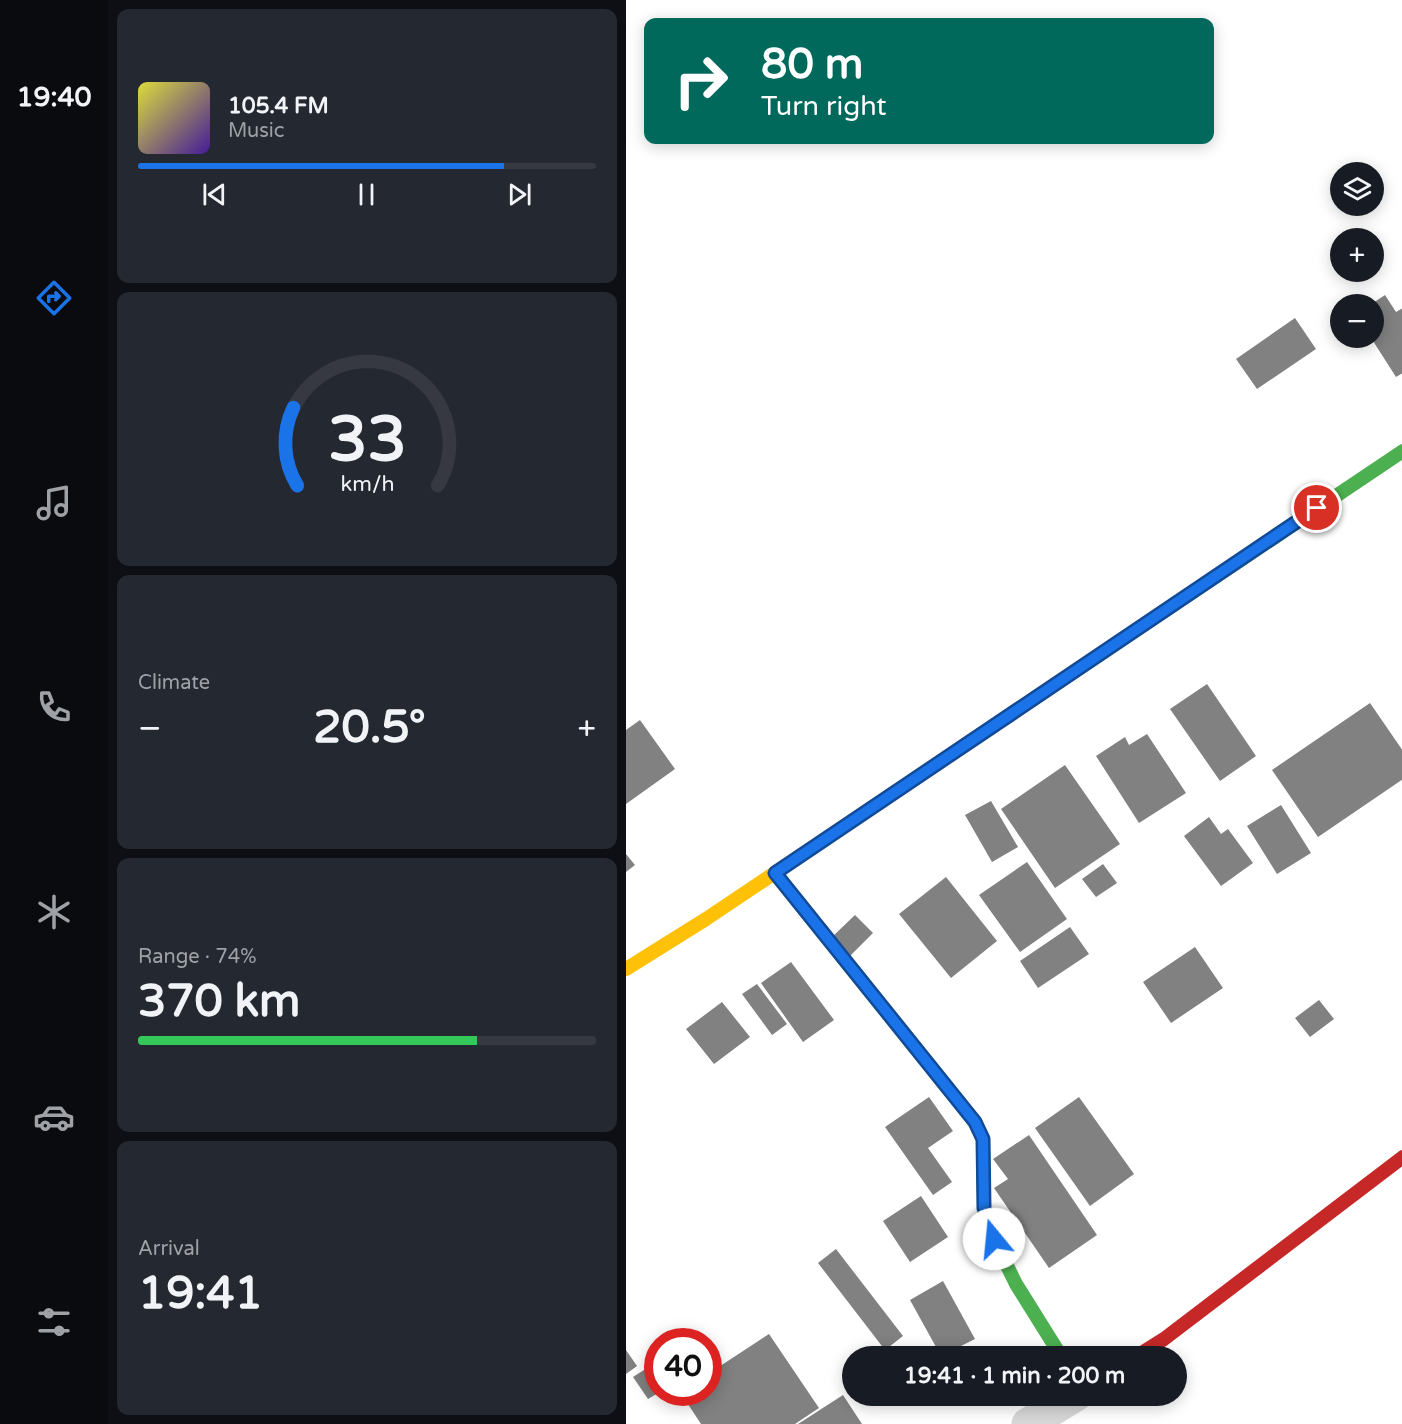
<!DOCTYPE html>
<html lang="en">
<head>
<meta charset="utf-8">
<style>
  body { margin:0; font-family:"Varela Round",sans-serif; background:#242831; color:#f1f3f6; height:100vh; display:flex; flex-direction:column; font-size:22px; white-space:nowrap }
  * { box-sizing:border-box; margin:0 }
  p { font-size:20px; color:#9ea1a6 }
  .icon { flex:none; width:33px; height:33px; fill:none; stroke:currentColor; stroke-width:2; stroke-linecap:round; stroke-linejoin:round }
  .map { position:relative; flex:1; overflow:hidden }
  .drawer { display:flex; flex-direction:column; gap:9px; padding:9px; background:#0d0f14; width:518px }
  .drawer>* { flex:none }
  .guide { position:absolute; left:18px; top:18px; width:570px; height:126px; border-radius:12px; box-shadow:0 3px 15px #0003; background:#00695c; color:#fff; overflow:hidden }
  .controls { position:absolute; left:704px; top:162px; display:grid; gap:12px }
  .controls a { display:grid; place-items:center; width:54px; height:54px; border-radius:50%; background:#171b24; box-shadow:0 3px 15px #0003; font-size:30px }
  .speed { position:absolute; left:18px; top:1328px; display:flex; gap:12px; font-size:30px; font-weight:700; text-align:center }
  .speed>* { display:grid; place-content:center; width:78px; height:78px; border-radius:50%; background:#171b24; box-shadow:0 3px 15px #0003; line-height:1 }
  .speed .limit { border:9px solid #d22; background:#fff; color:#111 }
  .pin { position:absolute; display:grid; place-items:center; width:51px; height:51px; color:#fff; margin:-26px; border:3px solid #fff; border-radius:50%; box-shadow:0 2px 6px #0007 }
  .me { position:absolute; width:66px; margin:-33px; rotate:343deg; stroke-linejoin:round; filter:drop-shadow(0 0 4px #0008) }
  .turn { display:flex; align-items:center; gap:21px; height:126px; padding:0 18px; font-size:27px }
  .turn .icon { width:78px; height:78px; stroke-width:2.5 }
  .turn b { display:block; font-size:42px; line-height:51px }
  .big { font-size:45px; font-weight:700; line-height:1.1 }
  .drawer .tile { flex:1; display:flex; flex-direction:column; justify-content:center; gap:9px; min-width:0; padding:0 21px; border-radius:12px; background:#242831 }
  .drawer .dial { align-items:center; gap:0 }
  .dial svg { height:156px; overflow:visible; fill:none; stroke:#363941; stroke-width:7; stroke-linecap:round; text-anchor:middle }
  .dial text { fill:#f1f3f6; stroke:none }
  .song { display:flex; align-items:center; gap:18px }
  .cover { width:72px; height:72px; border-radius:9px; background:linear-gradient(135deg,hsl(60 70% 55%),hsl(260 70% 35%)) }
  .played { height:6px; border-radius:3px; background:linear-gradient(90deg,#1a73e8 80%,#363941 80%) }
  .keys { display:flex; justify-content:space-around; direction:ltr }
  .heat { display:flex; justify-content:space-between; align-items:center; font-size:33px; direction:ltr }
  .charge { height:9px; border-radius:4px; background:linear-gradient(90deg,#34c759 74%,#363941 0) }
  .trip { position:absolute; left:216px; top:1346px; width:345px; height:60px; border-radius:30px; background:#171b24; box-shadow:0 3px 15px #0003; font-weight:700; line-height:60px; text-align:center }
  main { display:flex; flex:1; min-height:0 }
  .dock { display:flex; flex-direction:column; width:108px; justify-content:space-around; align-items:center; background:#090b0e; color:#9ea1a6 }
  .dock .icon { width:42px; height:42px }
  .dock .active { color:#1a73e8 }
  .dock b { font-size:27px; color:#f1f3f6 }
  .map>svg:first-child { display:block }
</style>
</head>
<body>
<main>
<nav class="dock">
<b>19:40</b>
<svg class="icon active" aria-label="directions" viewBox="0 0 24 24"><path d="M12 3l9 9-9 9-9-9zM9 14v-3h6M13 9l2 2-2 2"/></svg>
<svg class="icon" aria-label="music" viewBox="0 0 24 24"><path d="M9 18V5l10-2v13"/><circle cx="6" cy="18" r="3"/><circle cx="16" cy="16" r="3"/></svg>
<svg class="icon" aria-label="phone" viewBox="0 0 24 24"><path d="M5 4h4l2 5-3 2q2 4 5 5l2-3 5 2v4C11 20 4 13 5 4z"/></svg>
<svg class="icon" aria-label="climate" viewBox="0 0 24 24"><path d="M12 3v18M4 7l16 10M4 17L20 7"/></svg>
<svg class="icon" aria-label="car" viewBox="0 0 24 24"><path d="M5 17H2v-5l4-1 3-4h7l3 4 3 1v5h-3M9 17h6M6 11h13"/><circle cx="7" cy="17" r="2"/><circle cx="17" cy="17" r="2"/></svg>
<svg class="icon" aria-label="filters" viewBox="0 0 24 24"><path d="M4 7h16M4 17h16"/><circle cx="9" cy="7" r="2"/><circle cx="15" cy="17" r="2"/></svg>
</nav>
<section class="drawer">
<div class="tile">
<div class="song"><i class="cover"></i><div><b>105.4 FM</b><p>Music</p></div></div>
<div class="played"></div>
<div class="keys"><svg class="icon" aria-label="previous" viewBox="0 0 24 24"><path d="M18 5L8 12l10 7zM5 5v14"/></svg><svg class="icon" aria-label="pause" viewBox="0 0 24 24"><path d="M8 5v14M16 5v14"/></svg><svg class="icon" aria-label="next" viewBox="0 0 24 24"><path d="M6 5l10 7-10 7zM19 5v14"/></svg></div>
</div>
<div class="tile dial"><svg viewBox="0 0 100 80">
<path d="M14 69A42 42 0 1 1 86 69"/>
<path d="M14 69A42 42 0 0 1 12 29" stroke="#1a73e8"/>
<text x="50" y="56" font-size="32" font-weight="700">33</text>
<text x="50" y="72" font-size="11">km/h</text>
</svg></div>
<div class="tile"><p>Climate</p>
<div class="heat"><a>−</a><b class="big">20.5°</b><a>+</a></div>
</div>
<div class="tile"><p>Range · 74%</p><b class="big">370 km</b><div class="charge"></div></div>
<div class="tile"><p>Arrival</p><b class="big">19:41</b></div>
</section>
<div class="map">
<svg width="777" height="1424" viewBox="0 0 777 1424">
  <rect width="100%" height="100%" fill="#fff"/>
  <!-- building -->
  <path fill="#818181" d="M759,295L770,312L777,308V373L770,377L747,341L736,347L730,338H747V303Z
    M669,318L690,349L631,389L610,359Z
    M581,684L630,756L594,781L544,709Z
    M744,703L777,751V779L692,837L646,770Z
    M14,720L49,769L0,804V730Z
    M521,734L560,793L513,823L470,756L499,737L503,745Z
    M439,765L494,844L429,888L375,809Z
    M365,801L392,847L366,862L339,815Z
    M655,805L685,853L651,874L621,826Z
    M583,817L595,834L602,829L627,863L595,886L558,836Z
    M0,854L9,865L0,872Z
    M401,862L441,919L394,952L353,895Z
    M477,864L491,883L470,897L456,879Z
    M320,877L371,941L325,978L273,914Z
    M229,915L247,933L223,957L205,938Z
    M444,927L463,954L412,988L394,961Z
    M569,947L597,988L545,1023L517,982Z
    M165,962L208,1020L177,1042L135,983Z
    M131,984L161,1024L146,1035L116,994Z
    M693,1000L708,1019L684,1037L669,1018Z
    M96,1002L124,1037L88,1064L60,1029Z
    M303,1097L327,1131L302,1148L326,1182L307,1195L259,1127Z
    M453,1097L508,1174L464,1206L409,1128Z
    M403,1135L471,1235L423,1268L368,1188L382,1179L367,1159Z
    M295,1196L322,1237L284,1262L257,1221Z
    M210,1249L277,1336L259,1350L192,1263Z
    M317,1281L349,1339L315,1356L284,1300Z
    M143,1334L193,1408L169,1424H75L54,1392H82V1374Z
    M0,1350L11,1366L0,1374Z
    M32,1361V1393L22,1399L7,1377Z
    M217,1395L236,1424H172Z"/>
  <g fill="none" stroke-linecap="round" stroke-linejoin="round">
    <!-- street -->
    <path stroke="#d7d7d7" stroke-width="33" d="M402,1424L450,1395"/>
    <!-- fast -->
    <path stroke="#4caf50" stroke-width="14" d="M464,661L777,451
      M301,1062L349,1122L357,1139L358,1208L368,1239L390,1284L435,1356"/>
    <!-- slow -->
    <path stroke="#ffc107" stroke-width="14" d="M149,873L301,1062
      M0,969L80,919L250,805"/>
    <!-- jam -->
    <path stroke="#c62828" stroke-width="14" d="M250,805L464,661
      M511,1356L538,1339L777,1157"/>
  </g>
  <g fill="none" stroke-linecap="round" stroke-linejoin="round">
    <!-- route casing -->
    <g stroke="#114b97" stroke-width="15">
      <path id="route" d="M368,1239L358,1208L357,1139L349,1122L149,873L691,508"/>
    </g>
    <!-- route -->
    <use href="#route" stroke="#1a73e8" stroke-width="10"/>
  </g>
</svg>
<div class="controls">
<a><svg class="icon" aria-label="layers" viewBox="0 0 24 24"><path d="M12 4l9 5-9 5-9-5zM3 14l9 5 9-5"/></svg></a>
<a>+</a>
<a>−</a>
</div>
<div class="speed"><div class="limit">40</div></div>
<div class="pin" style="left:691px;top:508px;background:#d93025"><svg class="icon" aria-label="arrive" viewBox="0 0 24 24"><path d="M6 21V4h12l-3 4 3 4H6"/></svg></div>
<svg class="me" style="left:368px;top:1239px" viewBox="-20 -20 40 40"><circle r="19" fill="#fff"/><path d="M0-13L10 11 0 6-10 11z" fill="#1a73e8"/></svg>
<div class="trip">19:41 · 1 min · 200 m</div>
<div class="guide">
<div class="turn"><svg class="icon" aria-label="right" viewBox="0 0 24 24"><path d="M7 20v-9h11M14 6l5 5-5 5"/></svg><div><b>80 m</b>Turn right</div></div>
</div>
</div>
</main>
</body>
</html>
